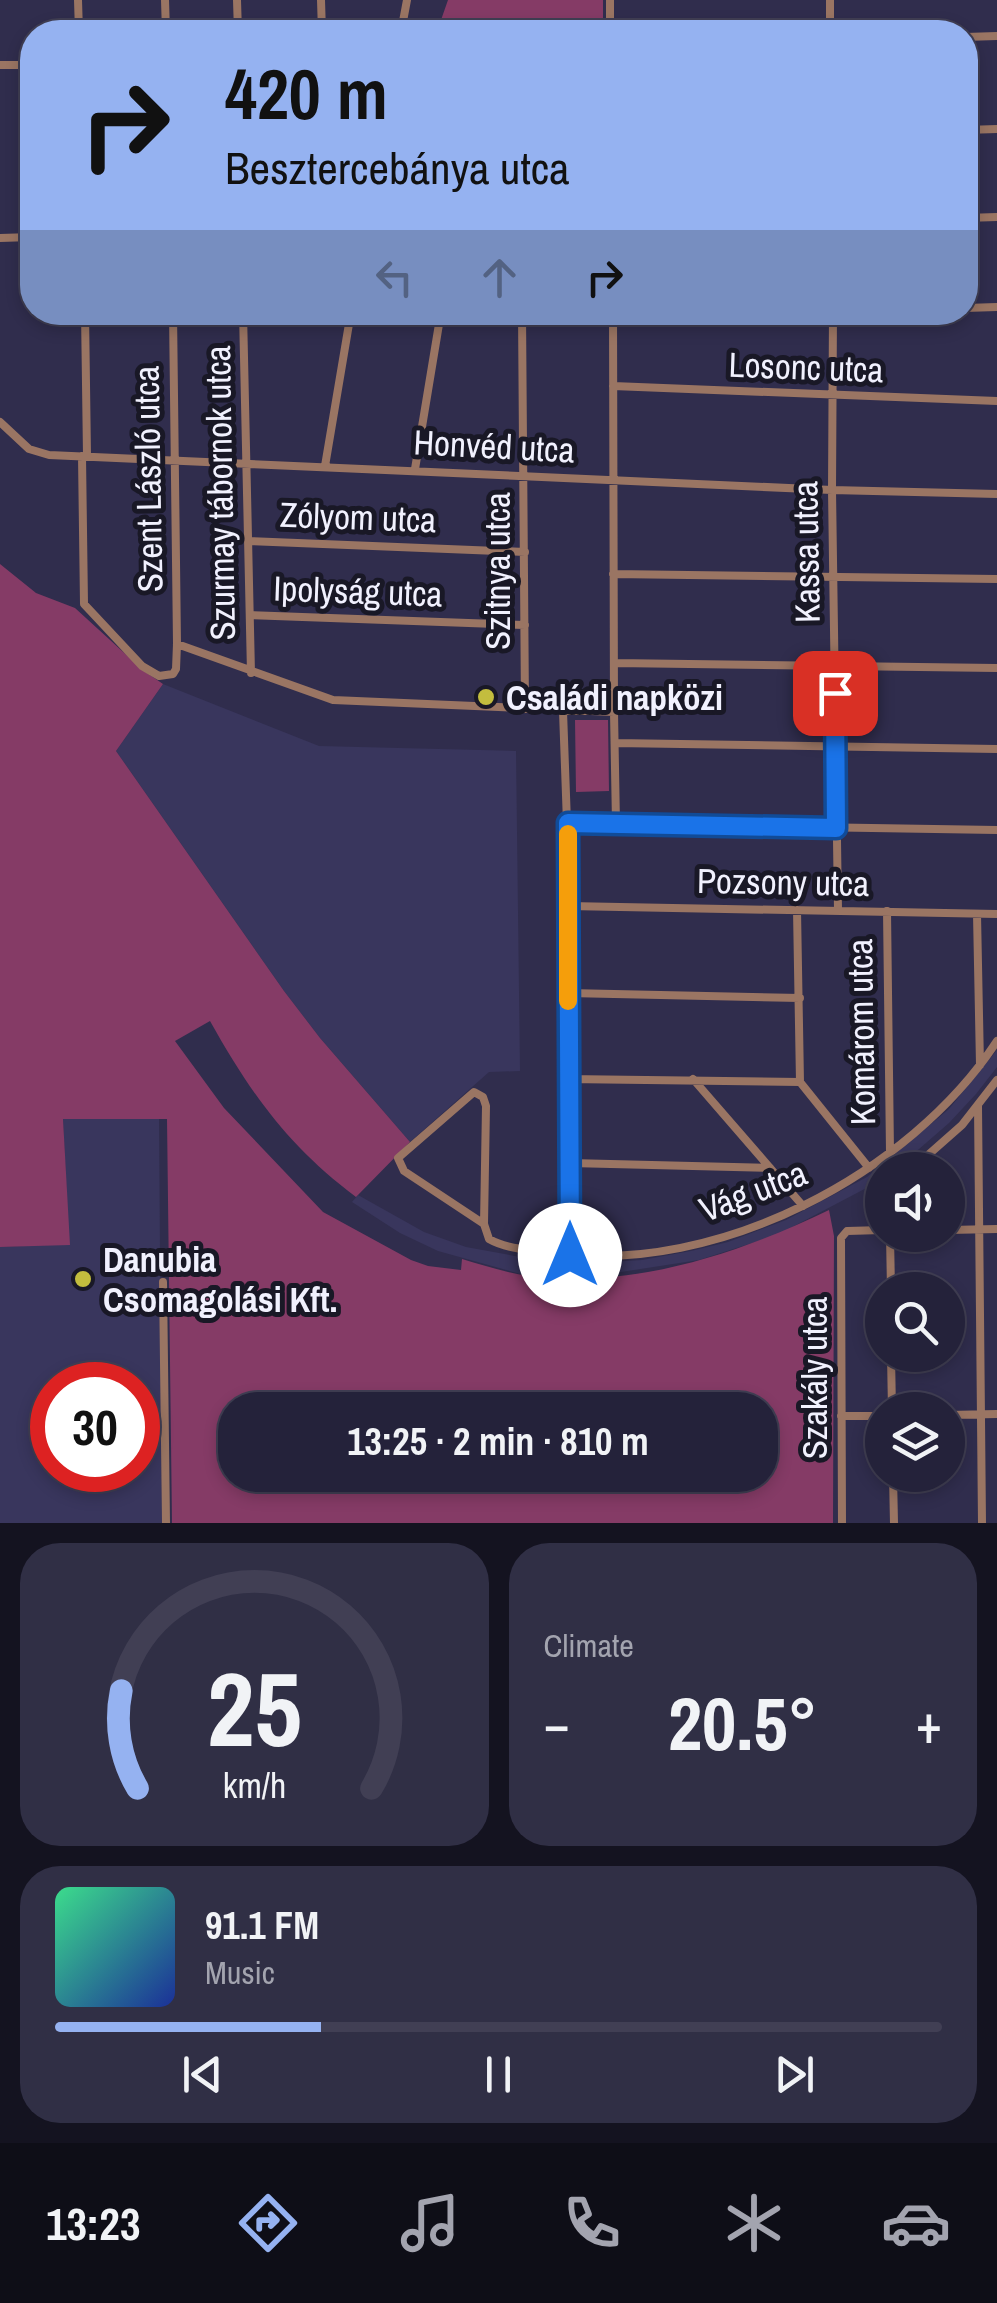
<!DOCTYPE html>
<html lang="en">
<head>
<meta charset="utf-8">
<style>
  body { margin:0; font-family:"Archivo Narrow",sans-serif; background:#302f45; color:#f1f3f6; height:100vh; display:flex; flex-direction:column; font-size:38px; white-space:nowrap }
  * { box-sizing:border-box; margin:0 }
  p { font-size:32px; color:#a3a4af }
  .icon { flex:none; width:55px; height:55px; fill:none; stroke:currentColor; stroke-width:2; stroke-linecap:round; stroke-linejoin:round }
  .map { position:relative; height:1523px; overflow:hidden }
  .panel { display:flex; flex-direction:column; gap:20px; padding:20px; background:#141320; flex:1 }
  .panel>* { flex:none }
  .guide { position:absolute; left:20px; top:20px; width:958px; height:305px; border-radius:40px; box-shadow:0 5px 15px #0003,0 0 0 2px #413f54; background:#95b2f1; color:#111; overflow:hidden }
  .controls { position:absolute; left:865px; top:1152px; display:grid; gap:20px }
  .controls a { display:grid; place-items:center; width:100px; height:100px; border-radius:50%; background:#24223a; box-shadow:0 5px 15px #0003,0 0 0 2px #413f54; font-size:50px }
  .speed { position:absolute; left:30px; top:1362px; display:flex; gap:20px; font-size:50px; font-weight:700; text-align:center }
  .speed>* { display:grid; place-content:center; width:130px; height:130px; border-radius:50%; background:#24223a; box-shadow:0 5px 15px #0003,0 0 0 2px #413f54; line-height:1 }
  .speed .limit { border:15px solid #d22; background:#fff; color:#111 }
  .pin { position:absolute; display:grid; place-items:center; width:85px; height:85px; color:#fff; margin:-42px; border-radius:20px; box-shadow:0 5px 15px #0006 }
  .me { position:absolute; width:110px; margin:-55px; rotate:0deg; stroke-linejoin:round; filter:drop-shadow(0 0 8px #0008) }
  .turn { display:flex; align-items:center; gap:35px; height:210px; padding:0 40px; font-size:45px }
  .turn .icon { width:130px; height:130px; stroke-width:2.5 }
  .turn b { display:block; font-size:70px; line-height:85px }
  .lanes { display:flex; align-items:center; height:95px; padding:0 40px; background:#0003; justify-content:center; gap:50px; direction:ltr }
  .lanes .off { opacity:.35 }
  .big { font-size:75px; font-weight:700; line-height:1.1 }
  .panel .widget { flex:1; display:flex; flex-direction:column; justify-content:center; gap:15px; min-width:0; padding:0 35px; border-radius:40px; background:#302f45 }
  .panel .dial { align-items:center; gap:0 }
  .dial svg { height:260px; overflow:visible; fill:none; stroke:#413f54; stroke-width:7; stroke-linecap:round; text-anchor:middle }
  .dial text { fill:#f1f3f6; stroke:none }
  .song { display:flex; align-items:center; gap:30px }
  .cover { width:120px; height:120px; border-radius:15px; background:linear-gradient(135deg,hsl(150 70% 55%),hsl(230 70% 35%)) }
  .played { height:10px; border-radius:5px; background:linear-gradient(90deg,#95b2f1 30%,#413f54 30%) }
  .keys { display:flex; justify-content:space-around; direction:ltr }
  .heat { display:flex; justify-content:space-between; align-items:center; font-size:55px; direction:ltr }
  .panel .tiles { flex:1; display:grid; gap:20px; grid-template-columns:1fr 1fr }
  .widget:last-child { grid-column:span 2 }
  .trip { position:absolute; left:218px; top:1392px; width:560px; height:100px; border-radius:40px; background:#24223a; box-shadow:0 5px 15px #0003,0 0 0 2px #413f54; font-weight:700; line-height:100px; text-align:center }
  .tab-bar { display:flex; height:160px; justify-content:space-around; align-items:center; background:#0e0e17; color:#a3a4af }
  .tab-bar .icon { width:70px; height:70px }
  .tab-bar .current { color:#95b2f1 }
  .tab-bar b { font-size:45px; color:#f1f3f6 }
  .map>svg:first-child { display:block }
</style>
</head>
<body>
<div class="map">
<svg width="997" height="1523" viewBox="0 0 997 1523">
  <rect width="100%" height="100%" fill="#302d4d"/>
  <!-- built -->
  <path fill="#39365d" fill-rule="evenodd" d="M163,684L319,746L516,751L520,1071L489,1072L410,1142L320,1038L284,991L116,751Z
    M997,1050V1067L976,1094L949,1123L896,1169L882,1170V1179L874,1184L777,1235L699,1260L582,1278L524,1275L438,1251L400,1233L352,1202L358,1195L424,1232L466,1247L526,1258L576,1264L642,1260L691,1251L728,1242L786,1220L867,1177L949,1109Z
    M63,1119H159L162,1523H0V1247L69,1244ZM52,1385H138V1470H52Z"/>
  <!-- green -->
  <path fill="#853b66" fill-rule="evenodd" d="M448,0H603V32H442L444,21L441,20Z
    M0,564L36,593L75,608L144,671L163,684L116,751L284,991L320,1038L410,1142L356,1197C288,1146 251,1094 210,1021L175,1041L224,1108L323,1212L411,1260L428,1266L461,1270L462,1259C489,1267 517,1276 545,1278C644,1285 742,1252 829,1210L834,1236L833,1523H172L167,1119H63L70,1245L0,1247ZM235,1410H760V1475H235Z
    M575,720H608L609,791L576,792Z"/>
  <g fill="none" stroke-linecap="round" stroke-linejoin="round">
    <!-- minor -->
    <path stroke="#9a7563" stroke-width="8" d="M78,0L79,32
      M165,0L166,32
      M237,0L238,32
      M321,0L322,32
      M610,0V32
      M401,32L407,0
      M830,32V0
      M965,37L997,36
      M0,65H32
      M965,130L997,129
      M965,218L997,217
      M0,238L32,237
      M965,308L997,307
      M85,312L87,456
      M243,312L251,673
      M522,312L525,709
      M613,312L614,712
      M819,312H848
      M833,312L832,490L838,910
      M613,386L997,401
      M0,422L29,449L49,455L832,490L997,494
      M82,456L84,604L142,666L159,676L173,674L176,669L177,644L173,312
      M325,466L351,312
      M415,469L441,312
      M249,541L525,552
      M613,574L997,579
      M250,615L525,625
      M177,644L333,700L614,712L616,824L567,823L563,711
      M615,663L997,668
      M615,743L997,749
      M567,823L570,1255
      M616,824L997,830
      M568,906L997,914
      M797,910L800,1082L869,1168
      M887,911L890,1152
      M977,914L980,1065
      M568,993L800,998
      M567,1079L800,1082
      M693,1079L803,1206
      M978,1106L982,1523
      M570,1163L770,1168
      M911,1170L962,1125L997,1080
      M484,1224L404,1171L398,1158L474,1092L483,1097L486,1106L484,1224L489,1239C508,1250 535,1250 556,1253C717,1275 910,1174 997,1041
      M948,1230L997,1229
      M890,1235L891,1290
      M163,1282L166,1523
      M891,1355L892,1410
      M948,1415L997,1414
      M841,1416H882
      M893,1475L894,1523
      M842,1523L841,1238L847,1231L882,1230"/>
  </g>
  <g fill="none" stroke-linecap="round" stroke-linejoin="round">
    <!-- route casing -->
    <g stroke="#114b97" stroke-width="25">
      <path id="route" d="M570,1255L568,823L836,828L835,693"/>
    </g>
    <!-- route -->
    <use href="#route" stroke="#1a73e8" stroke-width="18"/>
    <!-- slow -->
    <path stroke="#f59e0b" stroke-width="18" d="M568,834V1001"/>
  </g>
  <!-- markers -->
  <g fill="#c3bd3e" stroke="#191826" stroke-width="4">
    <circle cx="486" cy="697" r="10"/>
    <circle cx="83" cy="1279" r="10"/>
  </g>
  <g text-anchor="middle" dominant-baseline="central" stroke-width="10" stroke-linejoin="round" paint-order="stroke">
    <!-- street labels -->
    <g font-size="35" fill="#f1f1fe" stroke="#191826">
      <text transform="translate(806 367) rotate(2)">Losonc utca</text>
      <text transform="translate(494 446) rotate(3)">Honvéd utca</text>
      <text transform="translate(148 479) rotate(-91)">Szent László utca</text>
      <text transform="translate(220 493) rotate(-91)">Szurmay tábornok utca</text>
      <text transform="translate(358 517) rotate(2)">Zólyom utca</text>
      <text transform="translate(806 552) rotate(-91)">Kassa utca</text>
      <text transform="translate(497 571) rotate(-90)">Szitnya utca</text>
      <text transform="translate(358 591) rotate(2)">Ipolyság utca</text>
      <text transform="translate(783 882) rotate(1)">Pozsony utca</text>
      <text transform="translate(861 1032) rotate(-91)">Komárom utca</text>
      <text transform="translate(753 1191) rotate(-21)">Vág utca</text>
      <text transform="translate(814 1378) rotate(-90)">Szakály utca</text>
    </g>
    <!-- poi labels -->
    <g font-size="35" font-weight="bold" fill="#f1f1fe" stroke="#191826" text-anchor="start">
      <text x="506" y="697">Családi napközi</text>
      <text x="103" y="1259">Danubia<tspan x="103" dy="40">Csomagolási Kft.</tspan></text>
    </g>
  </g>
</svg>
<div class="controls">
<a><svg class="icon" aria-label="sound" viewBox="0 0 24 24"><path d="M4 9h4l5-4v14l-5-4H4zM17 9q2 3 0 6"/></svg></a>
<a><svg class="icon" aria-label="search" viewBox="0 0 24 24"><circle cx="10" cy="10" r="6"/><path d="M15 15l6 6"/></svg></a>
<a><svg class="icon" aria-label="layers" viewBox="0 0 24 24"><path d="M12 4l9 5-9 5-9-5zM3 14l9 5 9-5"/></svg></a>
</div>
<div class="speed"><div class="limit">30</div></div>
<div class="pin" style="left:835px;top:693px;background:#d93025"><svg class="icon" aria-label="arrive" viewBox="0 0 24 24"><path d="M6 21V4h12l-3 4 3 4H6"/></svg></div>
<svg class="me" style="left:570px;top:1255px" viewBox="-20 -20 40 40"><circle r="19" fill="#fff"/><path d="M0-13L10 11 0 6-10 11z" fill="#1a73e8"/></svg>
<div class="trip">13:25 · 2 min · 810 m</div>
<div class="guide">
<div class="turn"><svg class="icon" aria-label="right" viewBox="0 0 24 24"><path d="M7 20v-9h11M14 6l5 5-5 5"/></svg><div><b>420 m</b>Besztercebánya utca</div></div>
<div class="lanes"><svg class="icon off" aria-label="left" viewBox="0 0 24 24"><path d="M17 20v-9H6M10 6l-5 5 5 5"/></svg><svg class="icon off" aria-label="ahead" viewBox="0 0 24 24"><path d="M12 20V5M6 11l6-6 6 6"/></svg><svg class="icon" aria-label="right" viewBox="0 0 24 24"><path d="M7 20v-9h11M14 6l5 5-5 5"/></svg></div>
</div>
</div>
<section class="panel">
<div class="tiles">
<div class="widget dial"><svg viewBox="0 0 100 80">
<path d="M14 69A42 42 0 1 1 86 69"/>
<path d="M14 69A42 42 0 0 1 9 39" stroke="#95b2f1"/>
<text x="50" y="56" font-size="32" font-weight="700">25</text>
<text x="50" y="72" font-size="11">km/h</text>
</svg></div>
<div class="widget"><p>Climate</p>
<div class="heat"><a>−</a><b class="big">20.5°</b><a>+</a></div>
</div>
<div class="widget">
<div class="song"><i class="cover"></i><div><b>91.1 FM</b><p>Music</p></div></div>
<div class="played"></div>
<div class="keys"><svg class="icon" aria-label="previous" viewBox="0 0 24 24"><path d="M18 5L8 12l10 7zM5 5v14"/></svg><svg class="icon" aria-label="pause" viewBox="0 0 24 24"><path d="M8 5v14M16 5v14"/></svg><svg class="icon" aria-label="next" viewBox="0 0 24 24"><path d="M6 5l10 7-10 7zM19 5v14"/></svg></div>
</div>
</div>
</section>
<nav class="tab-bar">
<b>13:23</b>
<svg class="icon current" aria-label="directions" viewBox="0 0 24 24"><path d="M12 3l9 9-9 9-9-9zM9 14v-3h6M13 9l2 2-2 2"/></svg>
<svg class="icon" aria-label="music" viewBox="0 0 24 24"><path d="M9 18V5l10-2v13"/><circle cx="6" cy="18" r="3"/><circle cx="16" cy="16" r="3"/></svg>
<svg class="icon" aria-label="phone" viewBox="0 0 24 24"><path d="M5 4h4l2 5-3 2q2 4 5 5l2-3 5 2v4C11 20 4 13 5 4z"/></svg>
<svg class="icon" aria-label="climate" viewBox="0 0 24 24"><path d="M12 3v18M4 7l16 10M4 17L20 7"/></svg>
<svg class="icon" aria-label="car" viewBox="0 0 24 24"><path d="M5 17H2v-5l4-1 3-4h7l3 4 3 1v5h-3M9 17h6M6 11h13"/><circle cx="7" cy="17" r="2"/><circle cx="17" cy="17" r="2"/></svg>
</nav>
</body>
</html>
